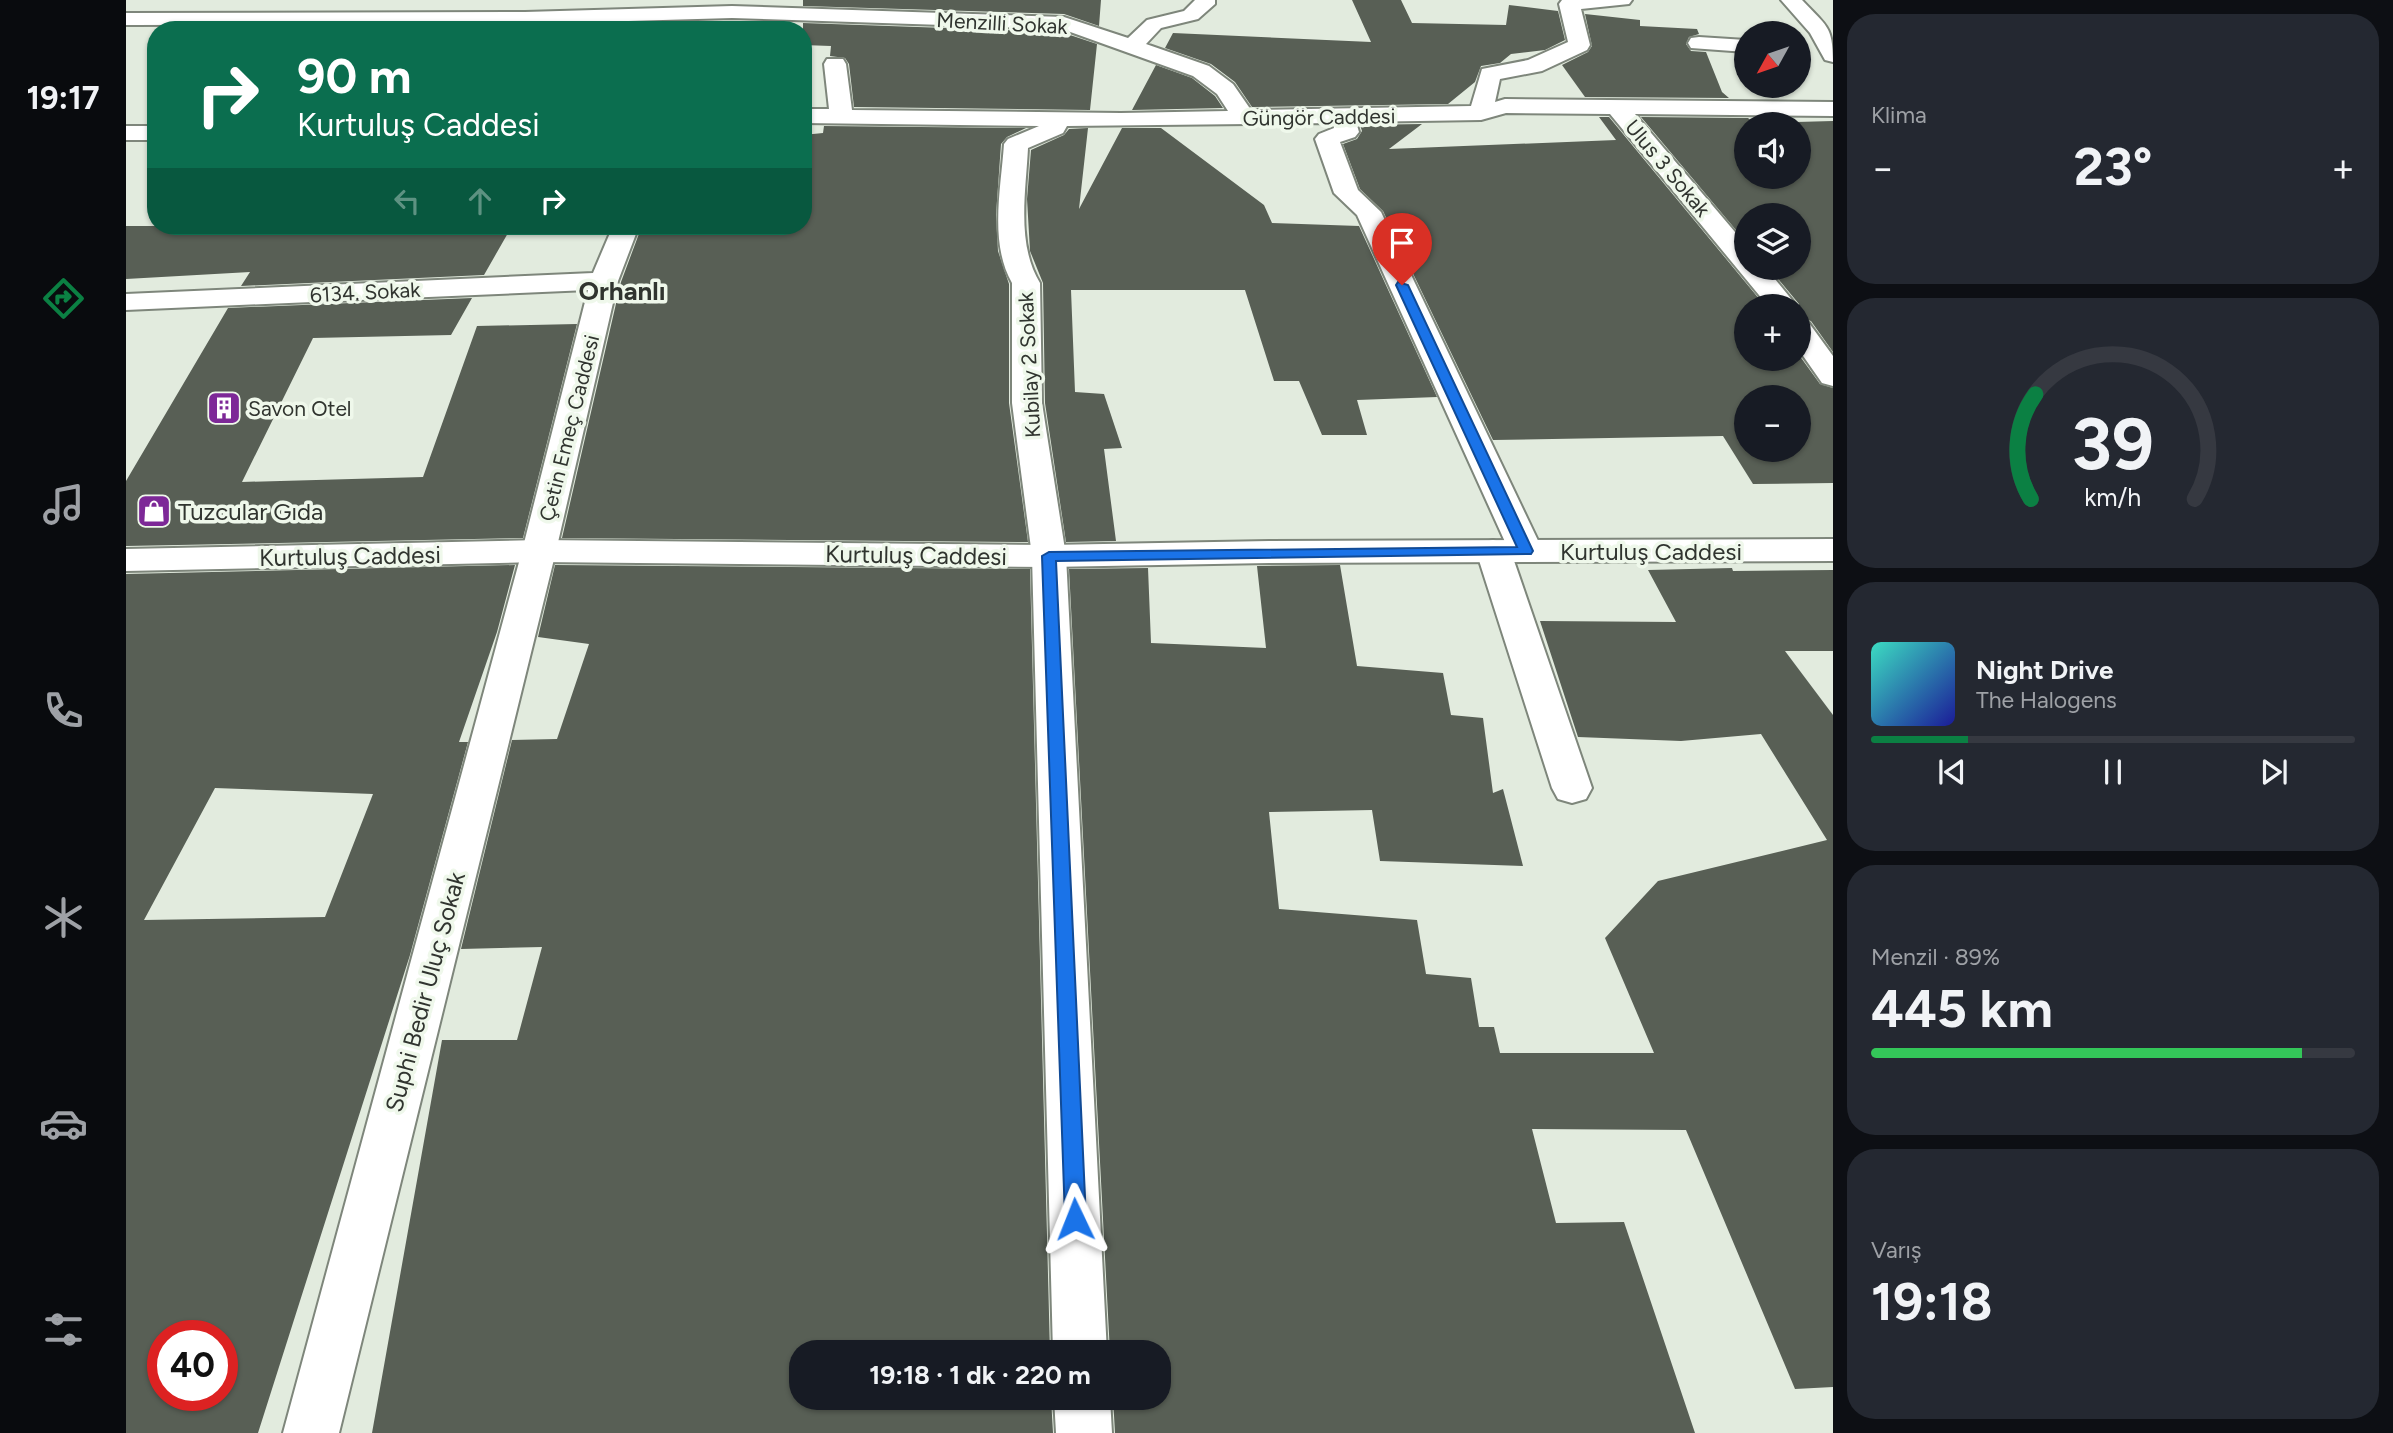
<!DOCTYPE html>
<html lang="tr">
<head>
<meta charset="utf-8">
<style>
  body { margin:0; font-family:Figtree,sans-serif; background:#242831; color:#f1f3f6; height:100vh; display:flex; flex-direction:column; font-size:26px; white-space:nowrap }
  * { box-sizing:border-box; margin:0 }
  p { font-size:23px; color:#9ea1a6 }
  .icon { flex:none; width:38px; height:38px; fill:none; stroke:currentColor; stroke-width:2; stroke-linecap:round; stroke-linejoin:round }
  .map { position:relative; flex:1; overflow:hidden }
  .details { display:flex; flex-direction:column; gap:14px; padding:14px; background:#0d0f14; width:560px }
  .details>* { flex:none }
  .guide { position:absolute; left:21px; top:21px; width:665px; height:214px; border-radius:28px; box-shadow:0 2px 5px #0004; background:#0b6e4f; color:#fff; overflow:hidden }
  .needle { width:46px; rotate:230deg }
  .buttons { position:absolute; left:1608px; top:21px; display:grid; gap:14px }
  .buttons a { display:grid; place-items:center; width:77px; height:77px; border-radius:50%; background:#171b24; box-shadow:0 2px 5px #0004; font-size:35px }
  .speed { position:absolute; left:21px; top:1320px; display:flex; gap:14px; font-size:35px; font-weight:700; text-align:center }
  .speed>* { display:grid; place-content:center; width:91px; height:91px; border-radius:50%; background:#171b24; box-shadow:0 2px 5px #0004; line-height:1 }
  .speed .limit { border:10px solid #d22; background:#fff; color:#111 }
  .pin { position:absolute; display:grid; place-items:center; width:60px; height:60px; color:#fff; margin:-72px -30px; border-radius:50% 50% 50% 0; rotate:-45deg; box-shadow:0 0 7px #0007 }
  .pin .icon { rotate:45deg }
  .me { position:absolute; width:77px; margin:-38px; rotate:358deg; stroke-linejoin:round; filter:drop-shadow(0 0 5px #0008) }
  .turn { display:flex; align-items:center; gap:24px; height:147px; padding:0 35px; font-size:32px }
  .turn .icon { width:91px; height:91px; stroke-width:2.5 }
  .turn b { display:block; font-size:49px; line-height:60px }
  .lanes { display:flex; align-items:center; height:66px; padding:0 35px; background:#0003; justify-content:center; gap:35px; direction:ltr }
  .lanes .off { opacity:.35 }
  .big { font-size:52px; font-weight:700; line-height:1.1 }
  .details .tile { flex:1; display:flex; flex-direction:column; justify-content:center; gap:10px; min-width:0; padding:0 24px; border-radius:28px; background:#242831 }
  .details .dial { align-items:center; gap:0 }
  .dial svg { height:182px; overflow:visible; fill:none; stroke:#363941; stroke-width:7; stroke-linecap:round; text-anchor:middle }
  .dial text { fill:#f1f3f6; stroke:none }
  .song { display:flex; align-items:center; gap:21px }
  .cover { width:84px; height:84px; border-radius:10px; background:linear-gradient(135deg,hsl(170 70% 55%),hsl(240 70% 35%)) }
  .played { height:7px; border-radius:4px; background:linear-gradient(90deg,#0b8043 20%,#363941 20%) }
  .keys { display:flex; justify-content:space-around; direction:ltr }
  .heat { display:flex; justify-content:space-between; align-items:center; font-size:38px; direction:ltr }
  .charge { height:10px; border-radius:5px; background:linear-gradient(90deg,#34c759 89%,#363941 0) }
  .trip { position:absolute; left:663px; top:1340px; width:382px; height:70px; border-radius:28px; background:#171b24; box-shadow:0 2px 5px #0004; font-weight:700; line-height:70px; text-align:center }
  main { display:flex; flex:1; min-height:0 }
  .tabs { display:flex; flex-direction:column; width:126px; justify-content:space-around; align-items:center; background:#090b0e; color:#9ea1a6 }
  .tabs .icon { width:49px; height:49px }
  .tabs .selected { color:#0b8043 }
  .tabs b { font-size:32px; color:#f1f3f6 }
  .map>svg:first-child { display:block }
</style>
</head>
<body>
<main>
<nav class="tabs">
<b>19:17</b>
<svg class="icon selected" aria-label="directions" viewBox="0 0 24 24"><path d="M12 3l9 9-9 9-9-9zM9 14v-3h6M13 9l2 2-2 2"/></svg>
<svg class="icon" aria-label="music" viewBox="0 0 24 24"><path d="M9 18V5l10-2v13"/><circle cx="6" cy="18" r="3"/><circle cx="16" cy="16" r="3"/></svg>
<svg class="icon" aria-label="phone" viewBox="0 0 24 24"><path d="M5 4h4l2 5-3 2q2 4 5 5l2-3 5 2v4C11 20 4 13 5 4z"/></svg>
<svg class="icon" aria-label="climate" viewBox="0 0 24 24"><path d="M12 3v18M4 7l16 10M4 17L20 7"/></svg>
<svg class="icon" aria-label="car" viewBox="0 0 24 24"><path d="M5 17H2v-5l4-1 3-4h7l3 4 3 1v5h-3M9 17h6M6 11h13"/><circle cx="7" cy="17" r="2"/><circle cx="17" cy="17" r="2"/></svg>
<svg class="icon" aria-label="filters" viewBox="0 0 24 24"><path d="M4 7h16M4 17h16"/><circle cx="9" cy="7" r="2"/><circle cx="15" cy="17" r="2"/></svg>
</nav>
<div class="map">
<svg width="1707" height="1433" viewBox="0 0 1707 1433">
  <rect width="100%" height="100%" fill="#e2ebde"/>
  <!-- building -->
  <path fill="#585f55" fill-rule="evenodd" d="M677,0H975L973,26L938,14L677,6Z
    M1226,0H1275L1286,23L1380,25L1383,5L1432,11L1439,40L1419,50L1385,54L1374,63L1355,66L1349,82L1322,104L1126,107L1109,82L1085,64L1039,48L1047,33L1245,42Z
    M1459,14L1514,20V26L1571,29L1573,34L1563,37L1560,44L1565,51L1580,52L1596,92L1603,98L1459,97L1436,65L1462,52L1466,46Z
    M677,23L935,32L971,44L964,110L728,107L723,64L719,58L704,56L705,46L677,45Z
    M1030,65L1066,78L1089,96L1097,108L1006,110Z
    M1473,117H1483L1639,306H1620V359H1673V355L1694,384L1707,388V483L1627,484L1597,436L1367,440L1257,211L1234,189L1217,144L1231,139L1236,131L1234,125L1296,124L1263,149L1490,140ZM1620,397H1673V450H1620Z
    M1515,117L1622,118L1628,123L1707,121V352L1685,321L1673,318V304L1643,268H1673V215H1620V242ZM1620,124H1673V177H1620Z
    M698,126L900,128L881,137L875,144L870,215L872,251L883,284V403L902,542L436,538L495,282L514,231L619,234L621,226H677V135L697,133Z
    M962,128L953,209L996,128H1035L1138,205L1146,223L1233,226L1311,397L1231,400L1241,435H1196L1173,381H1148L1119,290H945L949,392L978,394L996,448L978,449L990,541L940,542L919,403L917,283L904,251L901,199L905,150L938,135L943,129Z
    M0,226H386L358,275L115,286L124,272L0,279Z
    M346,298L325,335L187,338L116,482L297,477L351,326L451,324L397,538L0,546V481L102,308Z
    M389,565L371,632L333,742H342L284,955L132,1433H0V574ZM89,788L247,794L199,917L18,920ZM37,1335H96V1395H37Z
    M429,565L904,569L924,1353H676V1398H925L927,1433H246L316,1040H391L416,947L335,949L386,740L431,739L463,644L412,637Z
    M1214,565L1231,666L1317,673L1325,715L1357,718L1367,793L1377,789L1397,866L1254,861L1246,810L1143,812L1153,909L1291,920L1300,974L1345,978L1353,1027H1368L1374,1053H1528L1479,938L1532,881L1701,840L1635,734L1555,741L1452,737L1414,621L1550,622L1522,570L1606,568L1607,571L1707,570V651H1659L1707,715V1387L1669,1389L1560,1130L1406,1129L1430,1223L1498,1222L1569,1433H989L987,1398H1032V1353H984L943,569L1022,568L1025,643L1140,648L1131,566Z"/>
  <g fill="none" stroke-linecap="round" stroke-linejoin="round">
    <!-- minor casing -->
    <g stroke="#7e867b" stroke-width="4">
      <path id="minor" d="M1069,0H1089V4L1072,19L1035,28L1020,44L1083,66L1107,84L1125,110L1345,106L1356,69L1402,60L1442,42L1433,4L1436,0H1506L1503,4L1455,9L1464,45L1461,50L1416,71L1374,79L1369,102L1379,99L1707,102V116L1509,114L1620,245V268H1640L1671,306H1642L1484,114L1380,113L1355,120L1230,122L1233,132L1229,137L1214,142L1232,190L1255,212L1417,551L1412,559L1400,562L1388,559L1386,555L1466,788L1460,799L1446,803L1432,799L1426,788L1350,551L1355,543L1367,540L1380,544L1231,215L1208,193L1189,139L1193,134L1208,128L1207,123L941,126L937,133L902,148C900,191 890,244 914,283L916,403L940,556L981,1353H927L906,556L886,403V283C863,243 875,188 878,144L882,139L913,126L677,123V109H703L698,64L701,59H717L720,64L726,110L995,113L1102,111L1091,94L1067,76L936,29L606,18L399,24L0,25V13L399,12L606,6L938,17L1002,38L1021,20L1058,11Z
        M1655,0H1676C1700,26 1707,25 1707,62L1699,60L1684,33Z
        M1573,37L1620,40V52L1565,48L1562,43L1565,38Z
        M0,126H30V140H0Z
        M487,226H513L492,281L430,551L213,1433H157L396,551L462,290L0,310V294L467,273Z
        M1673,320L1683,323L1707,356V386L1696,383L1673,350Z
        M928,1398H984L986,1433H930Z"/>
    </g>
    <!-- major casing -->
    <g stroke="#7e867b" stroke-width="4">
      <path id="major" d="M1707,539V561L1143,563L923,567L413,562L0,571V549L413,540L923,545L1143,541Z"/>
    </g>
    <!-- minor -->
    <use href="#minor" fill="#fff" fill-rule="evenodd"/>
    <!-- major -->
    <use href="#major" fill="#fff" fill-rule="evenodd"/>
  </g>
  <!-- route -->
  <path fill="#1a73e8" stroke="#114b97" stroke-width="2" d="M1272,282L1282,285L1407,551L1405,554L930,561L960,1219L957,1227L949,1230L942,1227L939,1219L916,556L923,552L1391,547L1270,285Z"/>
  <!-- icons -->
  <defs>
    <g id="building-square" transform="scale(1.75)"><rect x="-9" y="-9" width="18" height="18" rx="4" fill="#7d2897" stroke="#eff8eb"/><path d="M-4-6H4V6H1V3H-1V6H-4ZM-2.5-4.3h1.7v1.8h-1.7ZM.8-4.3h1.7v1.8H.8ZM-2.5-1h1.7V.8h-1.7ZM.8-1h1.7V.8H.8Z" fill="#fff"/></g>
    <g id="shop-square" transform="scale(1.75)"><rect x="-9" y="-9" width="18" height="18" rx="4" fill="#7d2897" stroke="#eff8eb"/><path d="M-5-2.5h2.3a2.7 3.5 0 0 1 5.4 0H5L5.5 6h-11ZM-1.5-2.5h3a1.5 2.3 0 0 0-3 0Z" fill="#fff"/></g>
  </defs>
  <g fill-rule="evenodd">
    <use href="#building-square" x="98" y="408"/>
    <use href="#shop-square" x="28" y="511"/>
  </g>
  <g text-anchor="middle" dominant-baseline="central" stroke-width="7" stroke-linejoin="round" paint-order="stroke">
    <!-- far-street labels -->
    <g font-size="21" fill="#30342f" stroke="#eff8eb">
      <text transform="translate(876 23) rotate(3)">Menzilli Sokak</text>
      <text transform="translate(1193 117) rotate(-1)">Güngör Caddesi</text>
      <text transform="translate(1542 168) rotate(50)">Ulus 3 Sokak</text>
      <text transform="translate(239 292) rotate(-3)">6134. Sokak</text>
      <text transform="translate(903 365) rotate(-93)">Kubilay 2 Sokak</text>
      <text transform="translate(443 428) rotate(-76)">Çetin Emeç Caddesi</text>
    </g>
    <!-- far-poi labels -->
    <g font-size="21" fill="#30342f" stroke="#eff8eb" text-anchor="start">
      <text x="122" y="408">Savon Otel</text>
    </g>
    <!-- poi labels -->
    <g font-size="24" fill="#30342f" stroke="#eff8eb" text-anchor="start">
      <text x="52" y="511">Tuzcular Gıda</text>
    </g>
    <!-- street labels -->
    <g font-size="24" fill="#30342f" stroke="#eff8eb">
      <text x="1525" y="551">Kurtuluş Caddesi</text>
      <text transform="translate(790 555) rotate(1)">Kurtuluş Caddesi</text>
      <text transform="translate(224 556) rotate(-1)">Kurtuluş Caddesi</text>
      <text transform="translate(299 992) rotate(-75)">Suphi Bedir Uluç Sokak</text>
    </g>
    <!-- far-district labels -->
    <g font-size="26" font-weight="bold" fill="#30342f" stroke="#eff8eb">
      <text x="496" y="291">Orhanlı</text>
    </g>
  </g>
</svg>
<div class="buttons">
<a><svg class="needle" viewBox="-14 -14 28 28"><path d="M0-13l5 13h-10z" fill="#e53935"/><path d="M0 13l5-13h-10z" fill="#9ea1a6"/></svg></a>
<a><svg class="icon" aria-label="sound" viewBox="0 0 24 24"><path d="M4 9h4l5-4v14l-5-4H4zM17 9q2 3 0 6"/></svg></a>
<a><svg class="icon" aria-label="layers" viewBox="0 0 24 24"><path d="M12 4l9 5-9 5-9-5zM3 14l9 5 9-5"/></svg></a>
<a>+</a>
<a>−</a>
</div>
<div class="speed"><div class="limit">40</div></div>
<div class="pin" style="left:1276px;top:285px;background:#d93025"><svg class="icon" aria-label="arrive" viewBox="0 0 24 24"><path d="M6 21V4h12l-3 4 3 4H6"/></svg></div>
<svg class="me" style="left:949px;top:1219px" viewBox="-20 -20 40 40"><path d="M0-17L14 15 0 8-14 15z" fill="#1a73e8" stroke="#fff" stroke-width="4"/></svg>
<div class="trip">19:18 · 1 dk · 220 m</div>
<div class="guide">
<div class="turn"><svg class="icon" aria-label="right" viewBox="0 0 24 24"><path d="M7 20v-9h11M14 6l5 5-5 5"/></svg><div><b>90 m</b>Kurtuluş Caddesi</div></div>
<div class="lanes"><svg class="icon off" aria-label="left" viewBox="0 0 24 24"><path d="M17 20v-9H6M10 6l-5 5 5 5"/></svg><svg class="icon off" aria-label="ahead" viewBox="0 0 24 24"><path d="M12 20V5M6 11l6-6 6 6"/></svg><svg class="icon" aria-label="right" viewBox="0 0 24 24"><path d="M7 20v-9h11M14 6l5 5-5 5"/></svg></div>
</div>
</div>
<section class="details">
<div class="tile"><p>Klima</p>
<div class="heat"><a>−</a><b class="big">23°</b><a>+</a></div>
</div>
<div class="tile dial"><svg viewBox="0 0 100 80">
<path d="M14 69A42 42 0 1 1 86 69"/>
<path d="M14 69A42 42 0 0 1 16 23" stroke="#0b8043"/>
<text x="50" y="56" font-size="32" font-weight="700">39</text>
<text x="50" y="72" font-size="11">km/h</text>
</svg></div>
<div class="tile">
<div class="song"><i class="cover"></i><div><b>Night Drive</b><p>The Halogens</p></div></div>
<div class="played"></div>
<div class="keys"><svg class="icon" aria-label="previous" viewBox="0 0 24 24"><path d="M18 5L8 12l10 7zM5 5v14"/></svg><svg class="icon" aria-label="pause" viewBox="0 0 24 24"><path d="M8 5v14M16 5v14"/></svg><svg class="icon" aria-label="next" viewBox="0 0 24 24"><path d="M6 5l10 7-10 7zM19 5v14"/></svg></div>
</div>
<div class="tile"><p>Menzil · 89%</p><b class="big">445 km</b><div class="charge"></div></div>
<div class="tile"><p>Varış</p><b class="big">19:18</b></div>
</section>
</main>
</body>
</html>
